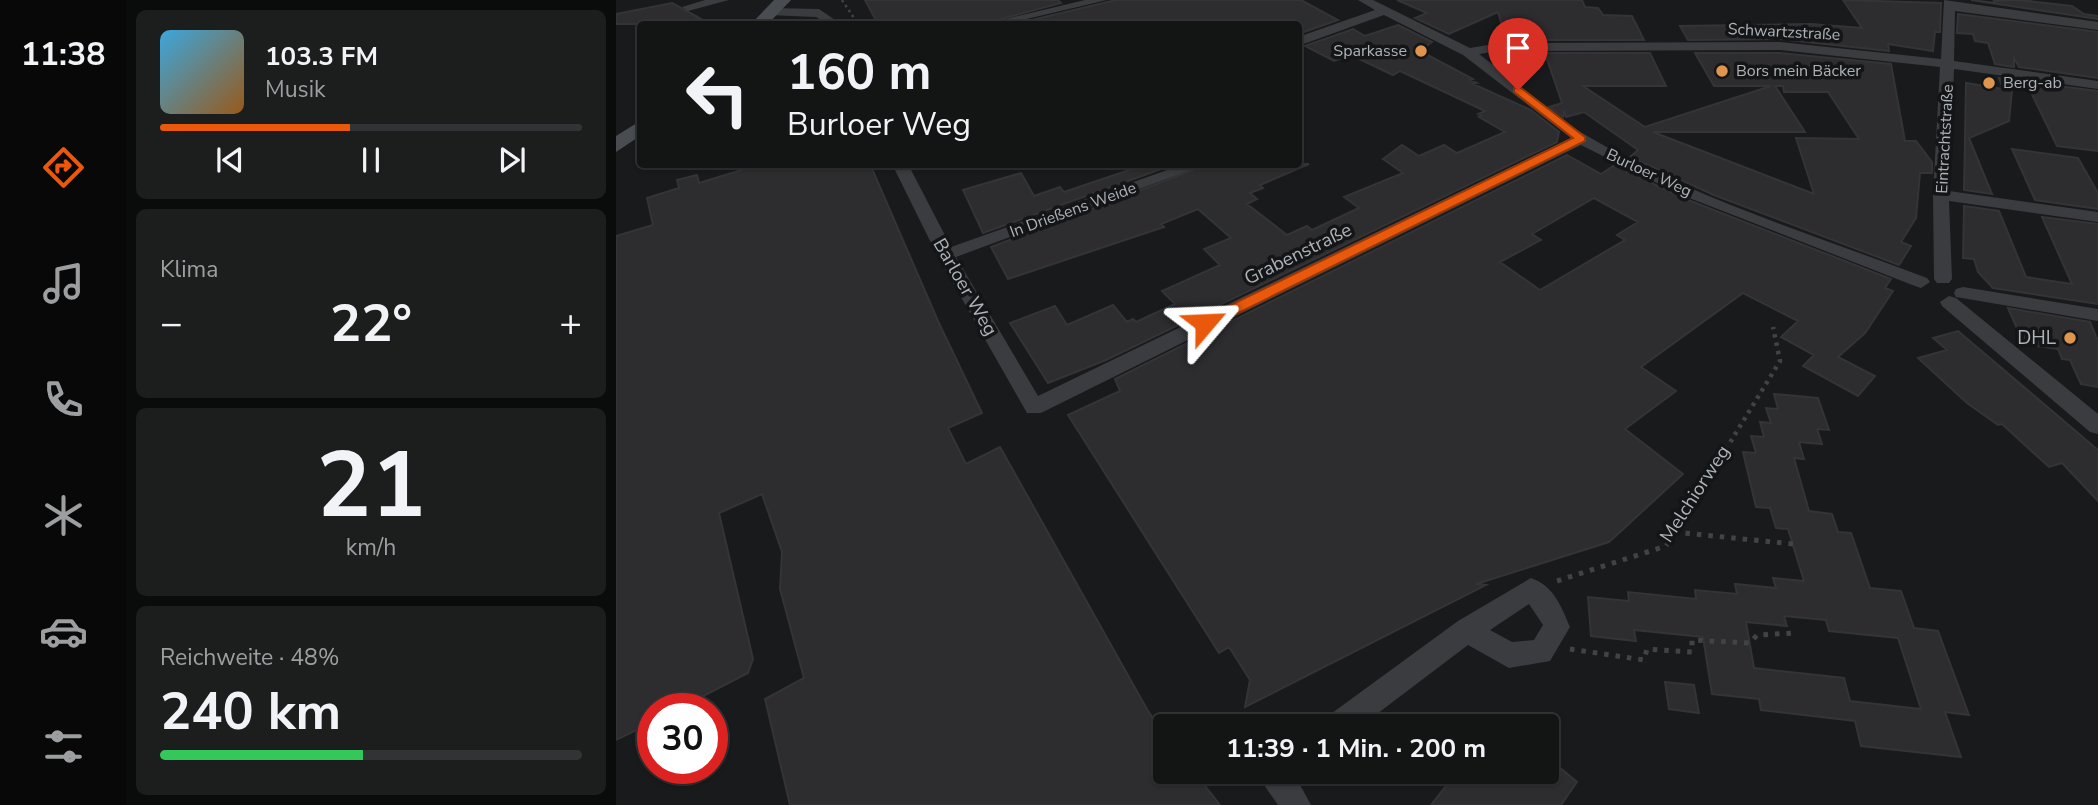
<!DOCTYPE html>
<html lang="de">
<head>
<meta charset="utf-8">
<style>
  body { margin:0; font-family:"Nunito Sans",sans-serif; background:#1c1d1d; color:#f1f3f6; height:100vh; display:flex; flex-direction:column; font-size:26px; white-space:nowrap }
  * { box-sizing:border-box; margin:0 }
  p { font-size:23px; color:#9d9ea0 }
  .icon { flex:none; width:38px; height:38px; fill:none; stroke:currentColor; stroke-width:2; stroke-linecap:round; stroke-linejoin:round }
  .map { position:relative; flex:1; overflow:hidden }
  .panel { display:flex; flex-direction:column; gap:10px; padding:10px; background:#0a0b0b; width:490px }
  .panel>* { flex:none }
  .guide { position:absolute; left:21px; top:21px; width:665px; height:147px; border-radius:7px; box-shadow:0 2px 5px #0004,0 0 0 2px #323334; background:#131414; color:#f1f3f6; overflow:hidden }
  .speed { position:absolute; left:21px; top:693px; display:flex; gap:14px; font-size:35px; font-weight:700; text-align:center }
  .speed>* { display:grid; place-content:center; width:91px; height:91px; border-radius:50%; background:#131414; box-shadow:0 2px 5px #0004,0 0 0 2px #323334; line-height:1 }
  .speed .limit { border:10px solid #d22; background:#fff; color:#111 }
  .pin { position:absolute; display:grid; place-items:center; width:60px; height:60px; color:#fff; margin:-72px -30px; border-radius:50% 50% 50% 0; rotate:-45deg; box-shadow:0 0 7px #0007 }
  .pin .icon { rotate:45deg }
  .me { position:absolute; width:77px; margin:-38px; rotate:64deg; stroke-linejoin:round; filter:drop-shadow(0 0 5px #0008) }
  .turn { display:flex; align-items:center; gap:24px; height:147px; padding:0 35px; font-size:32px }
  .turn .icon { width:91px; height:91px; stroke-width:2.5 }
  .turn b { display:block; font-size:49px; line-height:60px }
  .big { font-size:52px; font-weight:700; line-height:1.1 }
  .panel .tile { flex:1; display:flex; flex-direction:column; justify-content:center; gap:10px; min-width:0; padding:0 24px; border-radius:10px; background:#1c1d1d }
  .panel .dial { align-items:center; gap:0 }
  .dial b { font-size:91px; line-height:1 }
  .song { display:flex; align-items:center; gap:21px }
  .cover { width:84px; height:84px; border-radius:10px; background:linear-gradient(135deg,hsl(200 70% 55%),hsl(30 70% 35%)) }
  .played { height:7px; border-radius:4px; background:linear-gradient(90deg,#ea580c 45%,#323334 45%) }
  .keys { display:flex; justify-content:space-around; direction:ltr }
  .heat { display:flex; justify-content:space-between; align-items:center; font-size:38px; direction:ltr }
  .charge { height:10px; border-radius:5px; background:linear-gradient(90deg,#34c759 48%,#323334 0) }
  .trip { position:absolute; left:537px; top:714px; width:406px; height:70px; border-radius:7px; background:#131414; box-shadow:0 2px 5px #0004,0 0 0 2px #323334; font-weight:700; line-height:70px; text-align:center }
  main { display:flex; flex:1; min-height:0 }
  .dock { display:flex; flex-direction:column; width:126px; justify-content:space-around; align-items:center; background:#080808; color:#9d9ea0 }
  .dock .icon { width:49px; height:49px }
  .dock .active { color:#ea580c }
  .dock b { font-size:32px; color:#f1f3f6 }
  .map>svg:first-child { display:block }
</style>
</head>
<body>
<main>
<nav class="dock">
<b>11:38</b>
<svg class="icon active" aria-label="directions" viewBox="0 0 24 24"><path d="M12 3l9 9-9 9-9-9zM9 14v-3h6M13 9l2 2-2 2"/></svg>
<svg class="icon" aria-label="music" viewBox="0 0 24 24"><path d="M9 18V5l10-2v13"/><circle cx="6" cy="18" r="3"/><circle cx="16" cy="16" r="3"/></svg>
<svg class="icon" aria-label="phone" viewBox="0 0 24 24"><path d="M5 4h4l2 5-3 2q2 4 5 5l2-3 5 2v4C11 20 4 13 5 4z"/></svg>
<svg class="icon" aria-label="climate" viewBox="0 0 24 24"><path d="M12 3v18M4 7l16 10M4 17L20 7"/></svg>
<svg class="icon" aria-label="car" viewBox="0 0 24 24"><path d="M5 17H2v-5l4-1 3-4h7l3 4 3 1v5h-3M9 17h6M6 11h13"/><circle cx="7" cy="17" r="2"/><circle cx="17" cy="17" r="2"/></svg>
<svg class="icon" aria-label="filters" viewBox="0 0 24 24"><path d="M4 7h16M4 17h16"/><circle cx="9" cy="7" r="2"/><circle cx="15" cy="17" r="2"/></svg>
</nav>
<section class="panel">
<div class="tile">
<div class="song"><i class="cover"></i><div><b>103.3 FM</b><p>Musik</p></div></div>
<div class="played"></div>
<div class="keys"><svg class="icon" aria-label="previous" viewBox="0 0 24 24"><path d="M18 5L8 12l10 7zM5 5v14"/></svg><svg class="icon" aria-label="pause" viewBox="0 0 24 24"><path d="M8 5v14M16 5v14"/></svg><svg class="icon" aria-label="next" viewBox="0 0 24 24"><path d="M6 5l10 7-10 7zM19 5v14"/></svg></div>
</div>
<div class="tile"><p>Klima</p>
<div class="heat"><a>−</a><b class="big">22°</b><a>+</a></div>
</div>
<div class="tile dial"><b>21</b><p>km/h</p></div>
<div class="tile"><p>Reichweite · 48%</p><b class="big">240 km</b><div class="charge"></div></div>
</section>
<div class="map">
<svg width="1482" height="805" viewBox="0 0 1482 805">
  <rect width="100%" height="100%" fill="#191a1b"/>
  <!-- building -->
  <path fill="#2d2d2f" stroke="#343437" stroke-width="2" fill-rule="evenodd" d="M249,0H442L445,3L366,24H262Z
    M500,0H685L722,20L682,34V24H399Z
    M781,0H966L969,7L982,8L987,15L1016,16L1028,40H924L923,37L889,36L882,12L833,34L799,18L811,13Z
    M1227,0L1325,3L1324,32H1319L1317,51L1272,44L1273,51L1164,39L1072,40L1064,26L1195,24L1246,28Z
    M1355,0L1379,3L1378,1L1404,0L1456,6L1468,14L1482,16V19Z
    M56,3L94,24H0V14Z
    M1342,14L1482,32V78L1403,67L1398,58V67L1379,64L1372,43L1359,41L1357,34L1341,33Z
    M782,25L816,42L804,51L857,79L854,80L861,83L857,84L915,110L943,132L941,142L490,360L432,383L394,323L439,306L451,325L497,305L511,322L517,319L520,322L559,304L546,291L604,265L588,249L615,238L582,209L545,224L548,227L392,279L375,247L593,164H693L644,185L647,188L634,193L641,199L631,204L671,235L691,226L696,230L743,208L728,197L787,173L767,159L786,145L803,156L828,145L841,153L889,132L863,117L866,116L862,114L869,111L784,71L777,75L735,55L718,61L689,46L737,29L749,36Z
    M929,53H1034L1050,86H967L1029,127L1155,86H1098L1079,53H1164L1275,64L1289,141H1300L1316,162V173H1304L1300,218L1285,242L1295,246L1283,265L1098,195L1014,157L1022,150L968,112L950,117L948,111L947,117L933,107L946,103ZM1159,86H1167L1168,92H1212L1243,139L1180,138L1198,194L1037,132H1189Z
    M1383,78L1397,80L1393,121L1353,138L1376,194L1348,190L1350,83L1387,89Z
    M1410,82L1482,91V151L1441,146Z
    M1396,149L1462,158L1482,193V209L1419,200Z
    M951,155L985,174L999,165L1062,196L1275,279L1269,288L1277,291L1249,333L1222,357L1259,376L1242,396L1187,366L1198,355L1165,337L1182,321L1127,293L1025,367L1060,391L1009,429L1067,474L993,542L860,584L870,585L629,707L634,680L613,647L603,653L452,415L504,391L499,379ZM978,198L1022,222L1001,235L1009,240L924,290L884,262L925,240L916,234Z
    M145,164H254L322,321L366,413L332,428L350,464L384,447L532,711L550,735V772H578L604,805H174L149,699L188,678L164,589L166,552L146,494L103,513L137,659L132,673L62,709H37V722L0,740V236L37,225L31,198L63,188L61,180L81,175L83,183Z
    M531,164H559L367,233L347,190L405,173L418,196L444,187L448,192Z
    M1348,206L1383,211L1410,277L1456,284L1426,217L1482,224V304L1377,288L1362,272L1358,259L1347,258Z
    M1392,308L1474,322L1482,341V387L1465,384L1454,360L1446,359L1442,349L1408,344Z
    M1342,331L1482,450V501L1446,463L1433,467L1386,424L1382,425L1351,403L1302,358L1331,350L1317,338Z
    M1158,394L1202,398L1213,430L1201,429L1206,444L1183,442L1188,459L1178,458L1193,511L1216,514L1222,532L1235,533L1254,588L1285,591L1298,628L1322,631L1353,715L1329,712L1345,757L1245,746L1239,721L1145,710L1143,699L1096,694L1087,637L1018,630L1020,641L975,636L972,597L1013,601L1012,592L1080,599L1079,590L1121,594L1119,584L1160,588L1157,578L1188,581L1172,529L1160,528L1154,508L1140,507L1127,452L1140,453L1135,436L1148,437L1144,422L1155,423L1150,408L1162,409ZM1168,616L1210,620L1213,631L1282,638L1305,709L1234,701L1228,678L1138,668L1130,622L1171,626Z
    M1049,682L1078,685L1083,713L1053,709Z
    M931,757L961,782L945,805H815L841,772H931Z"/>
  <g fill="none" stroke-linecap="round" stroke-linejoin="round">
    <!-- path-far2 -->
    <path stroke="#414447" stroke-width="2.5" stroke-dasharray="2.5 3.5" stroke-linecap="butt" d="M226,0L242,24"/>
    <!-- path-far1 -->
    <path stroke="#414447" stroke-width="4.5" stroke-dasharray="3.5 5" stroke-linecap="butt" d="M1061,529L1164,361L1157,327"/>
    <!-- path -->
    <path stroke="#414447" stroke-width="5" stroke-dasharray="4.5 7" stroke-linecap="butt" d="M1058,532L1177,544
      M941,581L1050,546L1062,527
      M954,649L1028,660L1031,649L1076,652V640L1134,643L1141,635L1179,633"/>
    <!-- street -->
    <path fill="#3b3c40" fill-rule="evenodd" d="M89,0H113L72,11L66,7Z
      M469,0H491L390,24H369Z
      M742,0H757L854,48L884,43L1164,42L1325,59L1328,0L1482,22V30L1339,11L1338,61L1482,81V89L1338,69L1333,191L1482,212V222L1333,201L1336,279L1333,283H1321L1318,279L1317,195L1324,67L1164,50L884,51L863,54C899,81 934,115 973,137C1078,199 1199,235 1311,278L1314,282L1305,288L1299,286L1063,194L965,145L425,413H411L321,255L276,164H292L335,247L568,164H591L340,257L422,396L955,138L847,55L768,15L682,46V37L759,10Z
      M156,8L203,9L225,24H212L200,17L152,15L150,12Z
      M1347,287L1482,309V321L1340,297L1338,293L1340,289Z
      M1333,296L1340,298L1482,414V434L1474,432L1326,306L1324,302Z
      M915,578C938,586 945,606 954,627L934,661L893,668L852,645L745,726H708L712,716L842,621ZM913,604L927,625L918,640L896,642L874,630Z
      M645,772H677L695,805H662L648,785Z"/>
    <!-- secondary -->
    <path fill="#494c50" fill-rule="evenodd" d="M158,0H175L152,24H135Z
      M24,121V136L0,152V136Z"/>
  </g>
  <!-- route -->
  <path fill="#ea580c" stroke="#983908" stroke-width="2" d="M898,88H905L969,137V141L594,327H584V320L957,138L898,92Z"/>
  <!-- markers -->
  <g fill="#df954e" stroke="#141516" stroke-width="2.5">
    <circle cx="805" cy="51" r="7"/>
    <circle cx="1106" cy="71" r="7"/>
    <circle cx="1373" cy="83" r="7"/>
    <circle cx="1454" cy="338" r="7"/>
  </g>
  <g text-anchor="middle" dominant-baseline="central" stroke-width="7" stroke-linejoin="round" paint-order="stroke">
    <!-- far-street labels -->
    <g font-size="16" fill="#adb3b9" stroke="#141516">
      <text transform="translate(1168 32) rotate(3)">Schwartzstraße</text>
      <text transform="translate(1329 139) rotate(-87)">Eintrachtstraße</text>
      <text transform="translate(1033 173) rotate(25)">Burloer Weg</text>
      <text transform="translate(457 210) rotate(-20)">In Drießens Weide</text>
    </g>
    <!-- far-poi labels -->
    <g font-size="16" fill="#adb3b9" stroke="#141516" text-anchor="start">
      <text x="791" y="51" text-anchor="end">Sparkasse</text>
      <text x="1120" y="71">Bors mein Bäcker</text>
      <text x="1387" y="83">Berg-ab</text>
    </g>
    <!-- street labels -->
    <g font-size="19" fill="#adb3b9" stroke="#141516">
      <text transform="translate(682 254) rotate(-26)">Grabenstraße</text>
      <text transform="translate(349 287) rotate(60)">Barloer Weg</text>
      <text transform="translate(1079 494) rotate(-57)">Melchiorweg</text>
    </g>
    <!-- poi labels -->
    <g font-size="19" fill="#adb3b9" stroke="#141516" text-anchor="end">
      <text x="1440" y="338">DHL</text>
    </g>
  </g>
</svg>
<div class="speed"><div class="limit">30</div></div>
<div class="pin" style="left:902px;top:90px;background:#d93025"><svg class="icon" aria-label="arrive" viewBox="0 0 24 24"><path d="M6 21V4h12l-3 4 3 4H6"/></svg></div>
<svg class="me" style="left:589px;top:323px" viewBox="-20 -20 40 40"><path d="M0-17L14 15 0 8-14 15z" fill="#ea580c" stroke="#fff" stroke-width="4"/></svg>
<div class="trip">11:39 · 1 Min. · 200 m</div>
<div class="guide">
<div class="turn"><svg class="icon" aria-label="left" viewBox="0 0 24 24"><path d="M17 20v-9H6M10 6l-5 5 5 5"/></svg><div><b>160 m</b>Burloer Weg</div></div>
</div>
</div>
</main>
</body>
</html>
